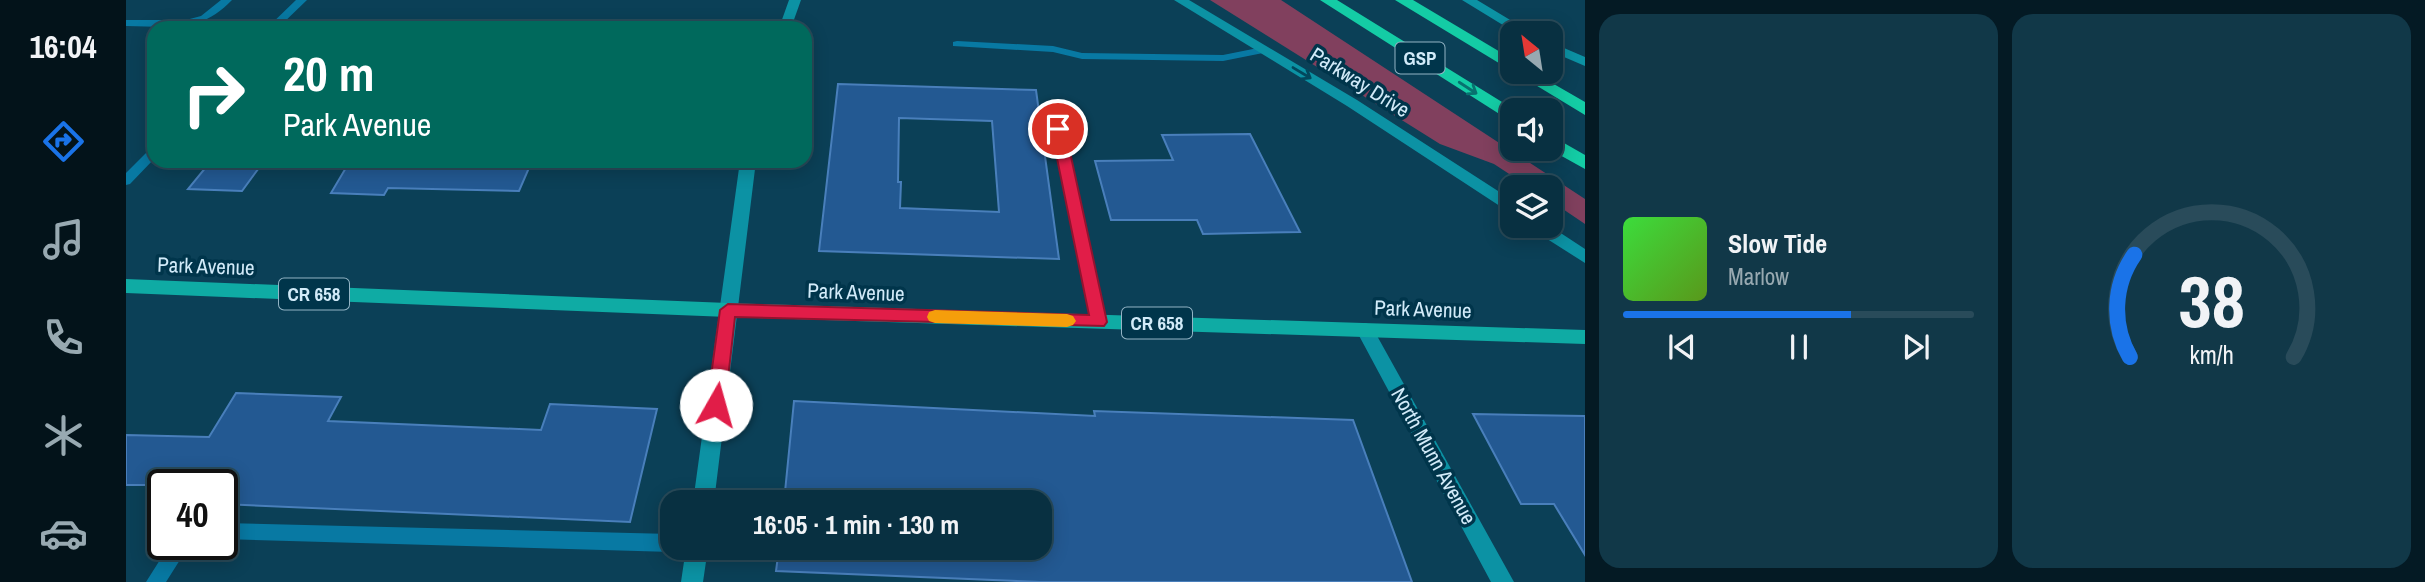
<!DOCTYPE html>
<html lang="en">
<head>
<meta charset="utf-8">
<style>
  body { margin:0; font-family:"Archivo Narrow",sans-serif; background:#113848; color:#f1f3f6; height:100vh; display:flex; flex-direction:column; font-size:26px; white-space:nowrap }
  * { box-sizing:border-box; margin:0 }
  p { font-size:23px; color:#98a9b1 }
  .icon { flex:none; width:38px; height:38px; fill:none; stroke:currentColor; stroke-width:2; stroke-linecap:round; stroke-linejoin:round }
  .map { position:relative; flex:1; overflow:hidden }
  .details { display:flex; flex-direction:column; gap:14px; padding:14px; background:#041a24; width:840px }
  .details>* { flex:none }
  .hud { position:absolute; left:21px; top:21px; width:665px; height:147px; border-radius:21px; box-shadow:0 4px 18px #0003,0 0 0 2px #294b5a; background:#00695c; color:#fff; overflow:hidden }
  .needle { width:46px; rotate:330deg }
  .fabs { position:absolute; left:1374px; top:21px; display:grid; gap:14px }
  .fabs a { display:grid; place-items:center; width:63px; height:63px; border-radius:14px; background:#083041; box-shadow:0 4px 18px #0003,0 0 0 2px #294b5a; font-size:35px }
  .speed { position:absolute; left:21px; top:469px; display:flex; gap:14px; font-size:35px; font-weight:700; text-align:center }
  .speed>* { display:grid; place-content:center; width:91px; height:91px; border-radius:50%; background:#083041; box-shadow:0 4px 18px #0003,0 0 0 2px #294b5a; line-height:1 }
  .speed .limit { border:4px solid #111; border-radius:10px; background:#fff; color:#111 }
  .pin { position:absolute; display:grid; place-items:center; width:60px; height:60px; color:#fff; margin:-30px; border:4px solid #fff; border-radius:50%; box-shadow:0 2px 7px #0007 }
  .me { position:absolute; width:77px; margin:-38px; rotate:7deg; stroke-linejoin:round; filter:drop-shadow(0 0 5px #0008) }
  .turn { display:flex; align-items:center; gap:24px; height:147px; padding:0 21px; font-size:32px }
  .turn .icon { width:91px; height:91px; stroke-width:2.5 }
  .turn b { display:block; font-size:49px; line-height:60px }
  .details .widget { flex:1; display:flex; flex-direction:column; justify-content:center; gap:10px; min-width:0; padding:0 24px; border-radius:21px; background:#113848 }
  .details .dial { align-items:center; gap:0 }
  .dial svg { height:182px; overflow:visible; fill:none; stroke:#294b5a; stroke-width:7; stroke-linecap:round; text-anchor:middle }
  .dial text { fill:#f1f3f6; stroke:none }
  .song { display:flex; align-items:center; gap:21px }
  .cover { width:84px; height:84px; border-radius:10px; background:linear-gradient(135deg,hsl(120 70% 55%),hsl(90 70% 35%)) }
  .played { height:7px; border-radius:4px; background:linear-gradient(90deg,#1a73e8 65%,#294b5a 65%) }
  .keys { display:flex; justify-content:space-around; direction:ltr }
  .details .tiles { flex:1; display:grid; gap:14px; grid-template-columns:repeat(2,1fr) }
  .trip { position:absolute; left:534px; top:490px; width:392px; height:70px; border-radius:21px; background:#083041; box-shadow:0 4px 18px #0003,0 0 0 2px #294b5a; font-weight:700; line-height:70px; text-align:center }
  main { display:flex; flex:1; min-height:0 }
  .menu { display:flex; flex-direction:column; width:126px; justify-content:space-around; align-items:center; background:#03131a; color:#98a9b1 }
  .menu .icon { width:49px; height:49px }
  .menu .selected { color:#1a73e8 }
  .menu b { font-size:32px; color:#f1f3f6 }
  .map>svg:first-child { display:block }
</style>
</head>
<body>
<main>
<nav class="menu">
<b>16:04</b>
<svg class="icon selected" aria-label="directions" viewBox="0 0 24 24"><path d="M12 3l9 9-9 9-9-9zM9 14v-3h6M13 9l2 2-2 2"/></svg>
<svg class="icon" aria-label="music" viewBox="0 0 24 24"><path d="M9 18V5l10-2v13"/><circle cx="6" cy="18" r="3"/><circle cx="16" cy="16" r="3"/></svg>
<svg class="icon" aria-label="phone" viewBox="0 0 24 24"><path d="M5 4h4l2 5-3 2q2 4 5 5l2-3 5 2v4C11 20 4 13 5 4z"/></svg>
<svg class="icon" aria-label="climate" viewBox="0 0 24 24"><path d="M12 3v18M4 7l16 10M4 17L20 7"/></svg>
<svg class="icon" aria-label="car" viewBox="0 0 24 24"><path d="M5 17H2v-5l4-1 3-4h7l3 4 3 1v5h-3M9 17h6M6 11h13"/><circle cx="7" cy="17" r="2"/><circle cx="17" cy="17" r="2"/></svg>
</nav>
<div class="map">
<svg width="1459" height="582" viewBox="0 0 1459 582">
  <rect width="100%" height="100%" fill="#0b4057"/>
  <!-- green -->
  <path fill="#81405e" d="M1084,0H1155L1459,199V224L1425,201L1424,187H1403L1368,164L1314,144Z"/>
  <!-- building -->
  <path fill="#235992" stroke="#497fbb" stroke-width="2" fill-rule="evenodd" d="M712,84L910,90L933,259L693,251ZM773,118L866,121L873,212L774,208L775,182H772Z
    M1124,134L1174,232L1077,234L1071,220H985L969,161L1047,160L1036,135Z
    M85,161H138L116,191L62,189Z
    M224,161H406L393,191L262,188L258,195L205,193Z
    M110,393L215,397L202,421L415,430L424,404L531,409L504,522L96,504V485H0V435L83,437Z
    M668,401L969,416L968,411L1227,420L1286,582H914L650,571L653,548H914V502H658Z
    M1347,414L1459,416V555L1428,504H1395Z"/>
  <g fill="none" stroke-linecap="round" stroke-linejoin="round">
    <!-- lane -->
    <path fill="#0879a3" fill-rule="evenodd" d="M95,0H106C74,34 42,26 0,26V20H60L75,16Z
      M170,0H181L152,28H141Z
      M831,41L927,46L956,53L1097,55L1137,47L1142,50L1137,53L1097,61L956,59L927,52L827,46V42Z
      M932,125L938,129L979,322L977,326H967L965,322L926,129Z
      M28,148V159L4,184L0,185V173L24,149Z
      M96,523L546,534V548H553L546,552L96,539Z
      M44,544H64L40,582H20Z"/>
    <!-- secondary -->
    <path fill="#0c92a4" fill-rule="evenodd" d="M663,0H675L665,28H653Z
      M1048,0H1063L1231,100L1386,200V214L1221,106Z
      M1336,0H1351L1406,33H1390Z
      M1424,42L1459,57V66L1424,51Z
      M614,161H630L588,502H567Z
      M1405,226H1424L1459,249V263L1407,230Z
      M1239,323L1245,325L1388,582H1365L1230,330L1233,325Z
      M560,548H582L577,582H555Z"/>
    <!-- primary -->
    <path fill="#0faba4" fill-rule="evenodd" d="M0,279L602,303L1459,330V344L602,317L0,293Z"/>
    <!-- highway -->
    <path fill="#14cca5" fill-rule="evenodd" d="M1194,0H1211L1389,110H1386V122Z
      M1269,0H1287L1386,59V71Z
      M1388,72H1407L1459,102V115Z
      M1424,135L1459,155V169L1423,149Z"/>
  </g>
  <!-- one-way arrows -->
  <defs><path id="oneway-shaft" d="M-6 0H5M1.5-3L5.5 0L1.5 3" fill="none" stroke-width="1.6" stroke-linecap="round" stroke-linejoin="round" transform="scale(1.75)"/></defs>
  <use stroke="#02485d" href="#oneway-shaft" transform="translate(1176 73) rotate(31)"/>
  <use stroke="#08716f" href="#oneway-shaft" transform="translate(1342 88) rotate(33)"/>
  <!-- route -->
  <path fill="#e11d48" stroke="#92132f" stroke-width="2" d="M932,124L939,129L981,322L978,326L609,317L599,405L596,410L590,412L584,410L581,405L594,310L602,304L963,315L925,129Z"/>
  <!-- slow -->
  <path fill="#f59e0b" d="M809,310L941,314L947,316L950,321L947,325L941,327L809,323L803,321L801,317L803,312Z"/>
  <g text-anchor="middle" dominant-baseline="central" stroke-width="7" stroke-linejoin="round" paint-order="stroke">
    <!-- shield labels -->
    <g fill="#00354b" stroke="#93b4c5" stroke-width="2">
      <rect x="1269.5" y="42.5" width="49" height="31" rx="5"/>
      <rect x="153" y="278.5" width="70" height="31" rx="5"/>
      <rect x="996" y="307.5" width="70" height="31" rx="5"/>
    </g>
    <g font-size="19" font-weight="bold" fill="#d2ebf9">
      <text x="1294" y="58">GSP</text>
      <text x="188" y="294">CR 658</text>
      <text x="1031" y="323">CR 658</text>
    </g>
    <!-- street labels -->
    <g font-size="21" fill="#d2ebf9" stroke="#00354b">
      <text transform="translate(1234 82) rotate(32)">Parkway Drive</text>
      <text transform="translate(80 266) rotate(2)">Park Avenue</text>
      <text transform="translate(730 292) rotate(2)">Park Avenue</text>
      <text transform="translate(1297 309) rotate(2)">Park Avenue</text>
      <text transform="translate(1308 456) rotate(61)">North Munn Avenue</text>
    </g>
  </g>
</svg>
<div class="fabs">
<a><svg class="needle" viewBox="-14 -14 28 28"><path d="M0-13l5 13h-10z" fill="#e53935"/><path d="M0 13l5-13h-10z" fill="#98a9b1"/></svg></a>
<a><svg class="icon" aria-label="sound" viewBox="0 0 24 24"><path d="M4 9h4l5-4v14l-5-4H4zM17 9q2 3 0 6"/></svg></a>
<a><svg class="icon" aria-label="layers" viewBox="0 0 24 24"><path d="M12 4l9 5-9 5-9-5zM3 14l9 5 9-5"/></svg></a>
</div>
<div class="speed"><div class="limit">40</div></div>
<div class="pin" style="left:932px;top:129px;background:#d93025"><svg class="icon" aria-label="arrive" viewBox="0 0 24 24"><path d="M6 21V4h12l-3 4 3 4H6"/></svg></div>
<svg class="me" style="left:590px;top:405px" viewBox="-20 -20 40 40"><circle r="19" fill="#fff"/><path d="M0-13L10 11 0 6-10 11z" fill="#e11d48"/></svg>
<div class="trip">16:05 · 1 min · 130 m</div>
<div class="hud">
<div class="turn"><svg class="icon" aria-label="right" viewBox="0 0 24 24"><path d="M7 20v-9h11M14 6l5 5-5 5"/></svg><div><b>20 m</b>Park Avenue</div></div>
</div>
</div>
<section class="details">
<div class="tiles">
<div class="widget">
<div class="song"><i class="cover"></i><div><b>Slow Tide</b><p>Marlow</p></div></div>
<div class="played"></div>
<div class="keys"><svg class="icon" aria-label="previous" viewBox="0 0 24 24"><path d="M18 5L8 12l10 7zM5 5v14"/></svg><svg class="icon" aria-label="pause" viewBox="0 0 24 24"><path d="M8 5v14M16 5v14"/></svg><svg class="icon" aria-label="next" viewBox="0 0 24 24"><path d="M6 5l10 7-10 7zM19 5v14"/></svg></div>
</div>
<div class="widget dial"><svg viewBox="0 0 100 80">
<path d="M14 69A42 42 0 1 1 86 69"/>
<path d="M14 69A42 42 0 0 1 16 24" stroke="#1a73e8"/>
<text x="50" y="56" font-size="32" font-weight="700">38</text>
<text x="50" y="72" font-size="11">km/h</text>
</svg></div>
</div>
</section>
</main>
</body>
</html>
